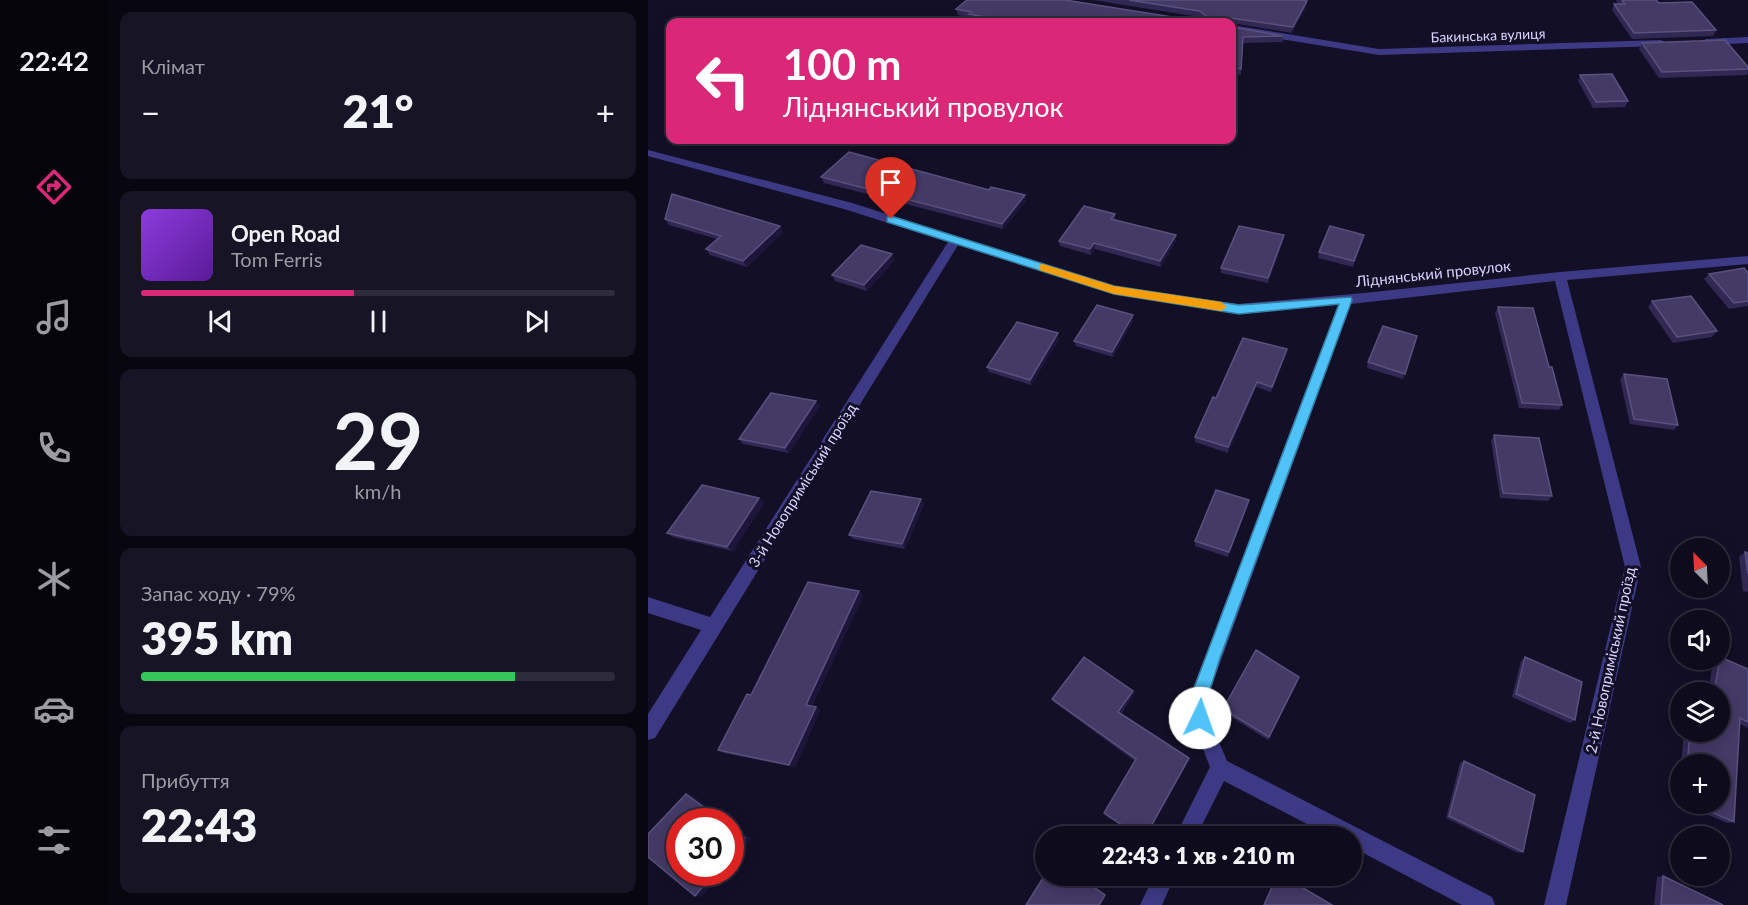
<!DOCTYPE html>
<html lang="uk">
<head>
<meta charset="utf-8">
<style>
  body { margin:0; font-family:Lato,sans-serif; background:#171425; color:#f1f3f6; height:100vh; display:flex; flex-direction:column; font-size:22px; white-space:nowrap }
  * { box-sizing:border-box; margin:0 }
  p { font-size:20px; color:#9b9ba3 }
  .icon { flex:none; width:33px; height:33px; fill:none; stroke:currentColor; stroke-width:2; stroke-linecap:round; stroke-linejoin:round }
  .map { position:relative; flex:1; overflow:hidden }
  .side { display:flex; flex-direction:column; gap:12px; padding:12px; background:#08060f; width:540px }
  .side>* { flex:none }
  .hud { position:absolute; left:18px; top:18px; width:570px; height:126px; border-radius:12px; box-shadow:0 3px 15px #0003,0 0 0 2px #2e2b3b; background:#db2777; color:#fff; overflow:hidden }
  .needle { width:39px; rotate:336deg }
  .buttons { position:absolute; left:1022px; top:538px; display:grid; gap:12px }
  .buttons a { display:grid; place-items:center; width:60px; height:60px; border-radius:50%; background:#0e0b1c; box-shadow:0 3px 15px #0003,0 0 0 2px #2e2b3b; font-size:30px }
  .speed { position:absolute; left:18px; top:808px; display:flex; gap:12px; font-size:30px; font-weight:700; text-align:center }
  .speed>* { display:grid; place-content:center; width:78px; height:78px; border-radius:50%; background:#0e0b1c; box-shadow:0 3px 15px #0003,0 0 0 2px #2e2b3b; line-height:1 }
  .speed .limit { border:9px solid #d22; background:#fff; color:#111 }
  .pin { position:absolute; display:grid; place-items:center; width:51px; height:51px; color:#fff; margin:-62px -26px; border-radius:50% 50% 50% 0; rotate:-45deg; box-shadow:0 0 6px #0007 }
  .pin .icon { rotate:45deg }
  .me { position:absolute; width:66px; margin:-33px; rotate:3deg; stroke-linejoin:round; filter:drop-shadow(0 0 4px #0008) }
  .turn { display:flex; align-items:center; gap:21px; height:126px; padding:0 18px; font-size:27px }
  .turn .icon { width:78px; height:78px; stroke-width:2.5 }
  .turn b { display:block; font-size:42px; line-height:51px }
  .big { font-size:45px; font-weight:800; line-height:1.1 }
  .side .tile { flex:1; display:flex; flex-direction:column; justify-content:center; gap:9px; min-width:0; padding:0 21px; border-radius:12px; background:#171425 }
  .side .dial { align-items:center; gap:0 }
  .dial b { font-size:78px; line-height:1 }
  .song { display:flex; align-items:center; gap:18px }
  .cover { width:72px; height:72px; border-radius:9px; background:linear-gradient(135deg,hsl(270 70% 55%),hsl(270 70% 35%)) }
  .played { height:6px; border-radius:3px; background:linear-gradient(90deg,#db2777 45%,#2e2b3b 45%) }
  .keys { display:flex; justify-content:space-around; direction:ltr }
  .heat { display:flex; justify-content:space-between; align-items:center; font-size:33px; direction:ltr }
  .charge { height:9px; border-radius:4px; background:linear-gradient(90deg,#34c759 79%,#2e2b3b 0) }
  .trip { position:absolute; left:387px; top:826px; width:327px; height:60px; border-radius:30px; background:#0e0b1c; box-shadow:0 3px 15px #0003,0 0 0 2px #2e2b3b; font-weight:800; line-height:60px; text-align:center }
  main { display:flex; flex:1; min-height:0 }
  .menu { display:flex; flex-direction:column; width:108px; justify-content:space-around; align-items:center; background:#06040b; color:#9b9ba3 }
  .menu .icon { width:42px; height:42px }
  .menu .selected { color:#db2777 }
  .menu b { font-size:27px; color:#f1f3f6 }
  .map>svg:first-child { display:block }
</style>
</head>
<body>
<main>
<nav class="menu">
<b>22:42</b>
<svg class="icon selected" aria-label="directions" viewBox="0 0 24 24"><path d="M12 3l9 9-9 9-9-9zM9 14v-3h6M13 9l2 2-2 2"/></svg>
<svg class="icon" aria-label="music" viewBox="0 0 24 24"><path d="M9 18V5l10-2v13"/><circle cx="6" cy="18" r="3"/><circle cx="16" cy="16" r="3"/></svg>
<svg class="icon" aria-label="phone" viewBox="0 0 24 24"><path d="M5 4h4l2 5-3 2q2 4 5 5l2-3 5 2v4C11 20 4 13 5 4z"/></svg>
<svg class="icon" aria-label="climate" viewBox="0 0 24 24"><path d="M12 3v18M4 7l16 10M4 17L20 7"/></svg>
<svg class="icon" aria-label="car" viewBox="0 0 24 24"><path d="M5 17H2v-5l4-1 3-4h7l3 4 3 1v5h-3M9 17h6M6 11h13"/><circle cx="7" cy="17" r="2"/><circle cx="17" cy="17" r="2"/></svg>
<svg class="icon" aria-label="filters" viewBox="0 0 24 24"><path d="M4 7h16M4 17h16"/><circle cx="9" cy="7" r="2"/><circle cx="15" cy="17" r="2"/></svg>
</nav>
<section class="side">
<div class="tile"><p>Клімат</p>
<div class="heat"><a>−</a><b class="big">21°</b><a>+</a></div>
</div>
<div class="tile">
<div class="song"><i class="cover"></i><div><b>Open Road</b><p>Tom Ferris</p></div></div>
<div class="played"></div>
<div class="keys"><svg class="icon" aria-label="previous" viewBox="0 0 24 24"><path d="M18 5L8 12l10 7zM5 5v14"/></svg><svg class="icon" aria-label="pause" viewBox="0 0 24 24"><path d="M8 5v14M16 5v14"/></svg><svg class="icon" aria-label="next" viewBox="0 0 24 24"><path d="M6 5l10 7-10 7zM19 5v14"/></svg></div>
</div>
<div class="tile dial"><b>29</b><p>km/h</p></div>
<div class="tile"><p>Запас ходу · 79%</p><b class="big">395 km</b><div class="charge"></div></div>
<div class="tile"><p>Прибуття</p><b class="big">22:43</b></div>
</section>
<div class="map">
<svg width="1100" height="905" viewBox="0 0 1100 905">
  <rect width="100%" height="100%" fill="#130f26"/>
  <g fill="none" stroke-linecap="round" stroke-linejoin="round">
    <!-- minor -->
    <path fill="#3d3a85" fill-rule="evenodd" d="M584,25L731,49L1013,40L1018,43L1013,46L731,55L584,31Z
      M1100,37V43L1058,45L1053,42L1058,39Z
      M0,150L204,203L467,286L590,304L716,293L912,272L1100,256V264L919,280L993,567L918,905H896L977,567L907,281L703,304L560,696L561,718L579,761L844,897L847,905H814L704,847V837H684L576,781L548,837H527L562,767L543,718L542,696L690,305L590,314L466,294L310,245L7,738L0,740V714L53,630L0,613V597L62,617L300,242L196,209L0,156Z
      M506,876H527L514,905H492Z"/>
  </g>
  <!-- wall -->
  <path fill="#312854" d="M445,0H655L659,1L658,7L644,33L584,23V22H336L323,20L322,17L310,15L308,9L554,19L551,17Z
    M968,0H1008L1011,3L1068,30L1065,36L984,39L964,10L966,4H970Z
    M584,24V27L635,36V42L595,43L593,75L584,73Z
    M994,43L1100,67V73L1099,75L1011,78L991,49Z
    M932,75L980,101L977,107L945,108L930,81Z
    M173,177L341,190L377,195L378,201L355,229L176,183Z
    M467,214V220L528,235V241L513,267L447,249L443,255L412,246L411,241Z
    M17,219L132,226L135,232L99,267L62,255L58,249L69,239L21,225Z
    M716,235L705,267L670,258L671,252Z
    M635,241L620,283L573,273V268Z
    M247,260L219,291L187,281L184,275Z
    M1100,273V306L1081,309L1056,279L1061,274Z
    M1004,301L1069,331L1064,337L1025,343L1000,307Z
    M850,307L901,367L914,405L911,410L871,408L847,313Z
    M485,315V321L465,357L428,346L426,341Z
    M769,336L755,379L719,368L720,362Z
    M411,339L383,385L341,372L339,367Z
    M639,349L638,355L623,392L608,387L580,453L547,442V437L568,398Z
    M976,374L1030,425L1026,430L982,424L972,379Z
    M168,401L172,406L141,453L95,444L91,439Z
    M846,435L904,496L900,501L852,498L843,441Z
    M273,499L276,504L257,549L205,539L201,535Z
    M116,503L85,551L25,537L19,533Z
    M600,505L580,557L547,546V541Z
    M1097,552L1100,553V592L1095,591L1091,557Z
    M211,591L215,596L164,706L168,707L172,710L147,767L76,753L70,750L103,695Z
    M877,657L927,720L922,723L864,697L873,661Z
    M1071,657L1100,669V728L1092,724L1086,822L1079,823L1034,804H1071V765H1033L1036,732H1071V693H1060L1065,660H1071Z
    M650,681L620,740L575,712V709Z
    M486,694L473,714L541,758V760L498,837H490L457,815L456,813L487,761L406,702L404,699Z
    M816,761L875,852L870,853L798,818L812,763Z
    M1032,779V803L1030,802Z
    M1015,876L1075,905H1006L1009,877Z"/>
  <!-- shaded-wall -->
  <path fill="#1d163a" d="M659,1L658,7L644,33L645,27Z
    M377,195L378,201L355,229L354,224Z
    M132,226L135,232L99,267L95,261Z
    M528,235V241L513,267L512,261Z
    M636,235L635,241L620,283V278Z
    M716,235L715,240L705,267L706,261Z
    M446,243L447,249L443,255L442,249Z
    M244,254L247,260L219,291L216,285Z
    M485,315V321L465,357L464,352Z
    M410,333L411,339L383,385L382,380Z
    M639,349L638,355L623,392L624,387Z
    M609,382L608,387L580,453V447Z
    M168,401L172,406L141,453L137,448Z
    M111,498L116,503L85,551L79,547Z
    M273,499L276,504L257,549L254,544Z
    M601,500L600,505L580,557L581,552Z
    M211,591L215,596L163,708L158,705Z
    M485,691L486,694L471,715L470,712Z
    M168,707L172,710L147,767L141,765Z
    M541,758V760L498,837H497Z
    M38,794L45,796L80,822H76Z
    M82,824L103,839L82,863Z
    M66,873H74L54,897L47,896Z
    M430,876L458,896L453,905H451Z"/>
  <!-- building -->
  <path fill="#433a66" stroke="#5a527e" stroke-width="1.5" d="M319,0H417L537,19H556L558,16L551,11L481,0H653L659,1L645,27L583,18V22H367L321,14L324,12L308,9Z
    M974,0H1008L1011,3L1044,2L1068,30L986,33L966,4H977Z
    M584,24V27L635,36L595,37L593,69L584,67Z
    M1077,40L1100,67V69L1014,72L994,43Z
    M964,74L980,101L948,102L932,75Z
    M201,152L341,190L343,187L377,195L354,224L173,177Z
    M24,194L132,226L95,261L58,249L73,236L17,219Z
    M436,206L467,214L463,219L528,235L512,261L446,243L442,249L411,241Z
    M591,226L636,235L620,278L573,268Z
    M682,226L716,235L706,261L671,252Z
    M213,245L244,254L216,285L184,275Z
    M1096,268L1100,273V301L1086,303L1061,274Z
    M1043,296L1069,331L1029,337L1004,301Z
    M449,305L485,315L464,352L426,341Z
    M850,307L885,308L901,367H904L914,405L874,403Z
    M369,322L410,333L382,380L339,367Z
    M735,326L769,336L757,374L720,362Z
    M595,338L639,349L624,387L609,382L580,447L547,437L565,397L568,398Z
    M976,374L1019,379L1030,425L986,419Z
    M123,393L168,401L137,448L91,439Z
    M846,435L891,438L904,496L855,493Z
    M54,485L111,498L79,547L19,533Z
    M568,490L601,500L581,552L547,541Z
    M223,491L273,499L254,544L201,535Z
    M1097,552L1100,553V574Z
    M160,582L211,591L158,705L168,707L141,765L70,750L99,694L103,695Z
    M608,650L651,677L621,737L575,709Z
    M436,657L485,691L470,712L541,758L497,837H492L456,813L488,759L404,699Z
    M877,657L934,682L927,720L868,694Z
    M1072,657L1100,669V722L1092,718L1086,822L1045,804H1071V765H1039L1042,732H1071V693H1066Z
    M816,761L887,795L875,852L801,816Z
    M38,794L76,822H32V873H66L47,896L0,857V834Z
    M82,827L97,838L82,854Z
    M398,873V876H430L457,895L451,905H378Z
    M629,876H635L684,905H616Z
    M1015,876L1075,905H1013Z"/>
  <!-- route -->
  <path fill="#4fc3f7" stroke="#337fa1" stroke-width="1.5" d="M243,216L466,286L591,305L703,297L704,300L572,658L560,696L561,718L558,724L552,726L546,724L543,696L691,304L591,314L466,294L239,222V217Z"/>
  <!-- slow -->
  <path fill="#f59e0b" d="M395,264L466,286L573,302L579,307L573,311L466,294L391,270V265Z"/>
  <g text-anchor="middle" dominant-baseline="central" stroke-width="6" stroke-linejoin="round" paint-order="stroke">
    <!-- far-street labels -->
    <g font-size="14" fill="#d9d4ff" stroke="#130f26">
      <text transform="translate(840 35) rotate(-2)">Бакинська вулиця</text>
    </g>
    <!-- street labels -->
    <g font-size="15" fill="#d9d4ff" stroke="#130f26">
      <text transform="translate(785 273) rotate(-6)">Ліднянський провулок</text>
      <text transform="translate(154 485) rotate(-58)">3-й Новоприміський проїзд</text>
      <text transform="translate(962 660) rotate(-78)">2-й Новоприміський проїзд</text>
    </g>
  </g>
</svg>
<div class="buttons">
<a><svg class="needle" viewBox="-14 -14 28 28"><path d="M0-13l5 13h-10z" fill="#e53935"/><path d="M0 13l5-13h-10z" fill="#9b9ba3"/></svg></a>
<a><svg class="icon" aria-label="sound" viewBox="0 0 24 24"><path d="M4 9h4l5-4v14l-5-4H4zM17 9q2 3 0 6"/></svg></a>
<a><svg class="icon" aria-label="layers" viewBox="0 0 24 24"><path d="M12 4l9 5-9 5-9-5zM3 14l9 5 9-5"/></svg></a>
<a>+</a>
<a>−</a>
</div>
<div class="speed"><div class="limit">30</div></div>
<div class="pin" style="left:243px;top:219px;background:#d93025"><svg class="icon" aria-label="arrive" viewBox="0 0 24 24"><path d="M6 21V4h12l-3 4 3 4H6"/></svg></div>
<svg class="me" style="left:552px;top:718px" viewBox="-20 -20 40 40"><circle r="19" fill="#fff"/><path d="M0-13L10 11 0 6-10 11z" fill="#4fc3f7"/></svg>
<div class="trip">22:43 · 1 хв · 210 m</div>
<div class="hud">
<div class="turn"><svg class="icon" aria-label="left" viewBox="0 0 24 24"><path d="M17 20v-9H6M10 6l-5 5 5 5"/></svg><div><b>100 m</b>Ліднянський провулок</div></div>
</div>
</div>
</main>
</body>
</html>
